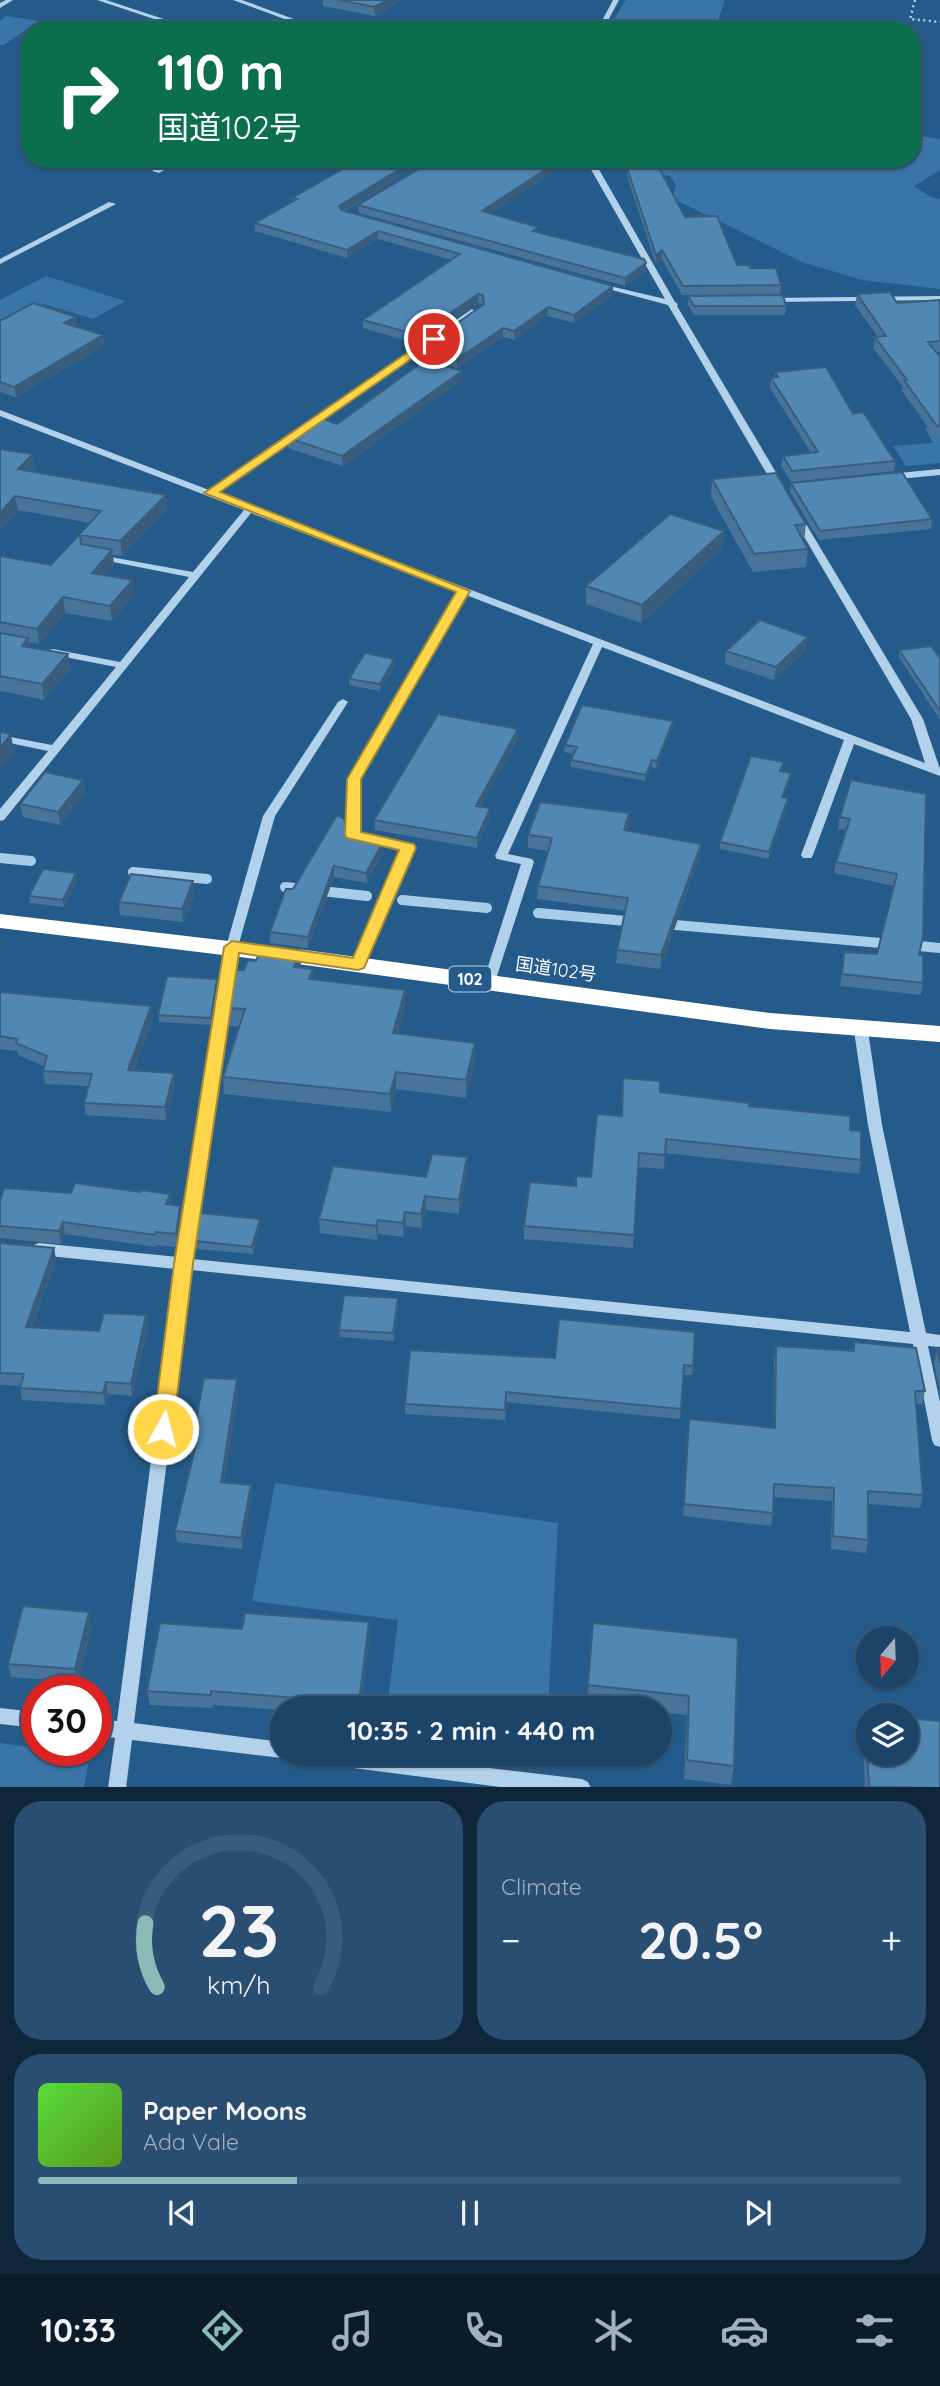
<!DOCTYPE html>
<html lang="en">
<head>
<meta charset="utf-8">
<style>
  body { margin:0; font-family:Quicksand,"Noto Sans JP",sans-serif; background:#294e71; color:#f1f3f6; height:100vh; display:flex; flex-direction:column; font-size:26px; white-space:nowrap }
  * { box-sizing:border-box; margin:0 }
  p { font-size:23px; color:#a0b0c0 }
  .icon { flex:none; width:38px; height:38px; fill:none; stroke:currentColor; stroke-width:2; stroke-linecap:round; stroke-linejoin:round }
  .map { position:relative; height:1787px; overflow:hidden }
  .side { display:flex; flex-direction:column; gap:14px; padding:14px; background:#0f2539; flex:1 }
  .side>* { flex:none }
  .top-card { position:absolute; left:21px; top:21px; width:900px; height:147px; border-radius:28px; box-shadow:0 2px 5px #0004,0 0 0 2px #3a5c7c; background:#0b6e4f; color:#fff; overflow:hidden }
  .needle { width:46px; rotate:199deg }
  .buttons { position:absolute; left:856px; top:1626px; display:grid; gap:14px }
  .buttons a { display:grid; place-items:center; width:63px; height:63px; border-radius:50%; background:#1c4468; box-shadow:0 2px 5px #0004,0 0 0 2px #3a5c7c; font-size:35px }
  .speed { position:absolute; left:21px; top:1675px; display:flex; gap:14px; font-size:35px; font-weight:700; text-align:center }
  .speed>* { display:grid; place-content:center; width:91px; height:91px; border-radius:50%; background:#1c4468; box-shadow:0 2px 5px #0004,0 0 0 2px #3a5c7c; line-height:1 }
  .speed .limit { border:10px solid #d22; background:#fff; color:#111 }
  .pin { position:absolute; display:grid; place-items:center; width:60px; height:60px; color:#fff; margin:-30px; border:4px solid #fff; border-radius:50%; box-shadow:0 2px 7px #0007 }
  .me { position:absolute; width:77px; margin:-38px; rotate:7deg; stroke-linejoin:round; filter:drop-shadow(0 0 5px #0008) }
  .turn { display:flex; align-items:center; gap:24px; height:147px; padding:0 21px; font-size:32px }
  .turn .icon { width:91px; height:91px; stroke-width:2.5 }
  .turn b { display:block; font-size:49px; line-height:60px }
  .big { font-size:52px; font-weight:700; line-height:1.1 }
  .side .widget { flex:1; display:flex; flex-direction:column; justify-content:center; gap:10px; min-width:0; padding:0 24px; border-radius:28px; background:#294e71 }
  .side .dial { align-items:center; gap:0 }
  .dial svg { height:182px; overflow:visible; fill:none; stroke:#3a5c7c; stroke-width:7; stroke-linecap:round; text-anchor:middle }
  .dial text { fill:#f1f3f6; stroke:none }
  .song { display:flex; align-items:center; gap:21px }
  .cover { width:84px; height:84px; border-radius:10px; background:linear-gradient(135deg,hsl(110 70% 55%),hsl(90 70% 35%)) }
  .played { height:7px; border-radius:4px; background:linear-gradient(90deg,#8bbbb9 30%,#3a5c7c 30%) }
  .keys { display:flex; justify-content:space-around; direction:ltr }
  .heat { display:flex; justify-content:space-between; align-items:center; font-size:38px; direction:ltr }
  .side .tiles { flex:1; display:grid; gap:14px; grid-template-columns:1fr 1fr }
  .widget:last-child { grid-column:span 2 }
  .trip { position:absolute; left:270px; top:1696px; width:402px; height:70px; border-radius:35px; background:#1c4468; box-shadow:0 2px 5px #0004,0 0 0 2px #3a5c7c; font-weight:700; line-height:70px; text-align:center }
  .tabs { display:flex; height:112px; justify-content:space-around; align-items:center; background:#0b1b2a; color:#a0b0c0 }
  .tabs .icon { width:49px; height:49px }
  .tabs .selected { color:#8bbbb9 }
  .tabs b { font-size:32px; color:#f1f3f6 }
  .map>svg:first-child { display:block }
</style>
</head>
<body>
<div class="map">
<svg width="940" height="1788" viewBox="0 0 940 1788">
  <rect width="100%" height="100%" fill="#255b8b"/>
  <!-- green -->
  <path fill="#3975a7" d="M626,0H725L714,30H607Z
    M6,16L38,21L4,45H0V21Z
    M912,135L940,139V170L914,186L931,197L940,199V289L862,280L802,262L672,198L676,186L670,176L621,168L616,159H912Z
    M46,276L125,301L93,319L44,304L6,323L0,321V300Z
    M940,427V463L906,466L893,446L933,443L925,428Z
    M275,1483L558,1523L548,1708H387L398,1620L252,1601Z
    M0,1743L37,1748V1750L90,1754L84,1787H0Z"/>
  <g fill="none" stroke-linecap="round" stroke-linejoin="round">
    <!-- stream -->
    <path stroke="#a6cdeb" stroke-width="10" d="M0,858L31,861
      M133,872L207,879
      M285,887L367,896
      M402,900L487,908
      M538,913L637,922
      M664,924L892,944
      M908,945L940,948"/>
    <!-- path -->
    <path stroke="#b2d1ea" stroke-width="2.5" stroke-dasharray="2 3.5" stroke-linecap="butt" d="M915,0L910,19L940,22"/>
    <!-- minor -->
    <path fill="#b2d1ea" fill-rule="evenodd" d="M6,0H13L0,8V3Z
      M97,0H106L197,30H187Z
      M233,0H242L324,30H314Z
      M613,0H619L603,30H597Z
      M173,159H183L159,173L152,171Z
      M585,159H593L675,302L678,304L677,306L784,486L782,488H776L774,486L668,305L593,285L597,283L665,299Z
      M109,202L116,204L0,264V259Z
      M940,296V300L769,302L765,300L769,298Z
      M472,309L476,312L475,314L217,493L925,763L911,719L792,516L794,514H800L923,719L940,769V776L854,744L813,855L811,858H803L801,855L844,740L602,647L508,854L532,859L534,862L495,982L489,986L484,985L483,982L521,864L497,859L495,856L593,644L466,595L360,779L359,833L412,845L414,848L364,964L358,968L354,967L352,964L401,850L349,838L347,835L348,779L457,592L251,513L4,820L0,821V809L48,751L0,741V735L52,745L116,667L49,654L48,652L49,650L53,649L120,662L189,577L98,559L94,558V554L193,572L244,510L0,416V410L209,490Z
      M940,469V475L888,480L883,477L888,474Z
      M343,699L348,702L275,816L238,947L192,1259L910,1332L868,1125L854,1031L856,1028H866L868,1031L882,1125L926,1333L940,1335V1347L928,1346L940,1402V1447L934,1445L932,1440L913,1344L191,1270L134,1723L282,1742V1754H289L282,1758L132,1740L126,1788H108L115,1738L96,1735V1719L117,1721L176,1269L39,1255L34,1253L32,1249L34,1245L39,1243L178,1257L226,947L263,816L338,702Z
      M0,1708L37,1712V1728L0,1724Z
      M298,1754H372L582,1779L588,1782L591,1788H508L307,1762L301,1760Z"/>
    <!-- highway -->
    <path fill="#fff" fill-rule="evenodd" d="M0,914L305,950L770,1013L940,1026V1042L770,1029L305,965L0,928Z"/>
  </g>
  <!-- wall -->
  <path fill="#46749a" d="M323,0H402L375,16L323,6Z
    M429,159L345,211L613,286V295L574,323L547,316L514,340L503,337L457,368L423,356V348L483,304L478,303L418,344L363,328V320L452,260L378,239L347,258L255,231V223L292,202V198Z
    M627,168L685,217L737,265L750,268L781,285L780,295H682L662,259L656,264L627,176Z
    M555,171L490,214L646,271L625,286L359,213L358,205Z
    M857,294L897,303L940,300V352H936L940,357V436L935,437L902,391L903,387L873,348L875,337H878L855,305Z
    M688,296L786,306L785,315H694L688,305Z
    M76,317L77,327L103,335L104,346L16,397L0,392V321Z
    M462,371V380L343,466L288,448V438L337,424Z
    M775,372L853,414L895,461L894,471L791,482L781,466L783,456L811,453L770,388L771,378H775Z
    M33,454L35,469L32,471L167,510L122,556L113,555L114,565L105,575L134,595L112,621L65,613L39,644L29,642L30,647L68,654L70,670L44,700L1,691L0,692V556L51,565L90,523L18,510L0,531Z
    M712,479L806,524L804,542L808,549L806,567L753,572L711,497Z
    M791,483L932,519L931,529L819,540L790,492Z
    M724,531L722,549L641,623L586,604V586Z
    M808,637L806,650L774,680L725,664L726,651Z
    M899,650L940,658V720L899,657Z
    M395,665L380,691L349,685V679Z
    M673,721L672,728L656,768L652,767L645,781L571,767V760L574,754L564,752L565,745Z
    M518,729V739L481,806L490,818L477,848L375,830L374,820Z
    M784,762L782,772L790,780L783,797L788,798L787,805L769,859L720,849V842Z
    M83,780L85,793L60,825L23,817L20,804Z
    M926,794L920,955L923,983L921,995L840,986L844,952L877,954L894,886L834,873L836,862L846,830L838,829L840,817Z
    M628,826L627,830L701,844L700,857L660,969L616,963L617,950L626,911L537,899L538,886L548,851L528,848V835Z
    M347,829V835L383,853L367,883L334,877L308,948L270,943V932L293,889Z
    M76,873L77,880L64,907L30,903L29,896Z
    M195,895L183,922L120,915L119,902Z
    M301,967L313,969V980L405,1007L398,1034L475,1061L466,1098L396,1089L391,1112L224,1094L223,1077L239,1026H229L227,1008Z
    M217,986L211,1025L159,1022L158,1015Z
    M0,992L151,1006L153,1018L134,1071L174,1073L175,1086L166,1120L86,1115L84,1103L89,1086L45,1084L43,1071L44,1066L18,1055L17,1051L0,1049Z
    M660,1092L749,1106L850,1130L861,1160L859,1174L665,1153L664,1169L638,1167L633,1248L524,1239V1226L576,1186L591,1177L622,1116Z
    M467,1171L459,1214L426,1210L422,1228L406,1226L403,1237L378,1234L377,1240L320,1233L319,1219L426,1177Z
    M140,1192L170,1194L171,1205L180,1206L182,1218L177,1247L157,1245L156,1247L65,1234L61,1244L0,1238V1201L71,1193Z
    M260,1219V1226L253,1254L196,1249L195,1241Z
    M0,1243L54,1248L56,1260L32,1328L99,1331L146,1315L148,1327L132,1396L108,1394L105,1405L22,1400L20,1386L0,1385Z
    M398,1305L394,1341L340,1337L339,1330Z
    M695,1332L692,1375H683L680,1419L506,1402L505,1420L405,1414V1404L555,1358Z
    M854,1342L925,1391L922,1404H916L923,1495L920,1508L868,1504V1540L866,1553L831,1549L832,1501L774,1497L773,1513L771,1526L683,1516L689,1419L774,1428V1358L776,1346L852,1351Z
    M937,1349L940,1350V1392L934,1363Z
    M238,1391L224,1483L251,1485L252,1496L242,1549L177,1542L175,1531L194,1452L192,1440Z
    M369,1622L370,1636L360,1708H282V1710L213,1705V1708L150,1705L147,1691L242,1629Z
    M593,1623L738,1638L734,1766L731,1785L684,1779L687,1715L660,1712V1708H622L587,1704Z
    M92,1625L78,1682L11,1677L8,1664Z
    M865,1715L940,1788H865L862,1728Z"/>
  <!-- shaded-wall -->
  <path fill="#395e7d" d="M387,0H402L375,16L374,7Z
    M416,159H429L339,214V206Z
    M555,163V171L482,219V211Z
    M378,231V239L347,258V250Z
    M662,250V259L656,264V255Z
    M646,263V271L625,286V278Z
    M613,286V295L574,323V315Z
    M478,294V303L418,344V335Z
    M548,307L547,316L514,340V331Z
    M76,317L77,327L64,323Z
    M503,328V337L457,368V359Z
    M103,335L104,346L16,397L14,387Z
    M462,371V380L343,466L342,456Z
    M33,454L35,469L20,484L18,469Z
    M166,495L167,510L122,556L120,541Z
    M15,496L18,510L0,531V513Z
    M724,531L722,549L641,623L642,605Z
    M112,550L114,565L94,588L92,573Z
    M133,580L134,595L112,621L110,606Z
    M63,597L65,613L39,644L37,629Z
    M808,637L806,650L774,680L776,667Z
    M28,638L31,654L22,646Z
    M68,654L70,670L44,700L42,684Z
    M394,659L395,665L380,691V684Z
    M673,721L672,728L656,768L657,761Z
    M518,729V739L476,816V806Z
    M11,734L14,753L0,770V748Z
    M652,760V767L645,781L646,775Z
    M791,773L790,780L781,804L782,797Z
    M83,780L85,793L60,825L58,812Z
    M788,798L787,805L769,859V852Z
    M490,808V818L477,848V838Z
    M629,813L628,826L623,843L624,830Z
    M383,842V853L367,883L366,873Z
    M701,844L700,857L660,969L661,955Z
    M334,866V877L308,948V937Z
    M76,873L77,880L64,907L63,900Z
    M193,881L195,895L183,922L182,909Z
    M300,950L301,967H294Z
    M313,969L314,986L309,979Z
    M217,979V986L211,1025V1018Z
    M405,990V1007L394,1050L393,1033Z
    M151,1006L153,1018L130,1083L128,1070Z
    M475,1043V1061L466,1098V1080Z
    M396,1072V1089L391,1112L390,1094Z
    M174,1073L175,1086L166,1120L165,1107Z
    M467,1157V1171L459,1214V1200Z
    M170,1194L171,1206L166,1204Z
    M425,1196L426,1210L422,1228L421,1214Z
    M180,1206L182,1218L177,1247L176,1234Z
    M405,1212L406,1226L403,1237V1223Z
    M260,1219V1226L253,1254L252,1247Z
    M378,1220V1234L377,1240L376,1226Z
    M63,1222L65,1234L61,1244L59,1231Z
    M54,1248L56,1260L28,1339L26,1327Z
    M398,1298V1305L394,1341L393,1333Z
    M146,1315L148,1327L132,1396L131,1384Z
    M237,1379L238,1391L222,1494L221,1482Z
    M106,1382L108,1394L105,1405L103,1393Z
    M251,1485L252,1496L242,1549L241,1538Z
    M89,1612L92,1625L78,1682L75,1669Z
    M369,1622L370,1636L360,1708H359V1703Z"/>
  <!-- building -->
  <path fill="#5187b3" stroke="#395e7d" stroke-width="2" d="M339,0H387L374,7Z
    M191,27L200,30H185Z
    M360,159H416L339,206L341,210L613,286L574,315L548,307L514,331L503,328L457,359L423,348L484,304L483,295L478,294L418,335L363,320L460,254L378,231L347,250L255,223L297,199L292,198Z
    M436,159H538L555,163L482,211L538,227L533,231L644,259L646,263L625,278L358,205Z
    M658,166L685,217L717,216L737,265H749L750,268H776L781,285L683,286L662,250L656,255L627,168Z
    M890,292L897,303L940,300V341L928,342L940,357V425L937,426L904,380H907L875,337L886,336L857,294Z
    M783,295L786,306H694L688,296Z
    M33,303L76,317L64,323L103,335L14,387L0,382V321Z
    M425,360L462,371L342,456L288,438L321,418L337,424Z
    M826,367L853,414L863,412L895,461L792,471L783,456L818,452L771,378L778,377L775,372Z
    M0,449L33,454L18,469L166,495L120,541L80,535L81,544L112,550L92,573L133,580L110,606L63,597L37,629L0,622V556L51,565L101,511L15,496L0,513Z
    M902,472L932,519L820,531L791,483Z
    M776,473L806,524L795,525L808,549L754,554L712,479Z
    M670,514L724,531L642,605L586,586Z
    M760,620L808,637L776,667L726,651Z
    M0,633L28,638L22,646L68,654L42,684L0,676Z
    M931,646L940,658V711L899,650Z
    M365,653L394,659L380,684L349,679Z
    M582,705L673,721L657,761L652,760L646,775L571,760L577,747L565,745Z
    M438,714L518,729L476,806L490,808L477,838L374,820Z
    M0,732L11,734L0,748Z
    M751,756L784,762L780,771L791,773L782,797L788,798L769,852L720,842Z
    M45,772L83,780L58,812L20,804Z
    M851,780L926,794L923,936L919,955H923V983L842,974L844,952L877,954L897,874L836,862L850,819L840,817Z
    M540,802L629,813L624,830L701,844L661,955L617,950L628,898L538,886L552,838L528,835Z
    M337,815L344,819L347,829L345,835L383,842L366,873L334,866L308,937L270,932L286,889H293Z
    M43,869L76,873L63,900L29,896Z
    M131,874L193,881L182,909L119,902Z
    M262,945L300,950L294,967L313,969L309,979L405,990L393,1033L475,1043L466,1080L396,1072L390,1094L223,1077L245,1009L227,1008L233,970H244L248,960L256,961Z
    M167,976L217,979L211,1018L158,1015Z
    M0,992L151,1006L128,1070L174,1073L165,1107L84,1103L92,1074L43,1071L47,1056L16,1043L17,1039L0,1036Z
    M623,1078L660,1081V1092L749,1103V1106L850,1116V1130L861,1131V1160L666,1139L665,1155L639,1153L634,1235L524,1226L530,1182L576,1186V1176L591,1177L597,1114L622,1116Z
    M432,1154L467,1157L459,1200L425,1196L421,1214L405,1212L403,1223L378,1220L376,1226L319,1219L333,1166L426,1177Z
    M75,1183L140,1192L141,1190L170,1194L166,1204L180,1206L176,1234L156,1232L155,1235L63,1222L59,1231L0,1226V1201L4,1188L71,1193Z
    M200,1213L260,1219L252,1247L195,1241Z
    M0,1243L54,1248L26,1327L99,1331L104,1313L146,1315L131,1384L106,1382L103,1393L20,1388L24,1374L0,1373Z
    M344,1295L398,1298L393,1333L339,1330Z
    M559,1319L695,1332L693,1366L684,1365L681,1409L506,1392L505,1410L405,1404L410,1350L555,1358Z
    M854,1342L916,1348L925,1391H915L923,1495L868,1491V1540L833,1536L834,1488L774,1484L773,1513L684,1504L689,1419L775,1428L776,1346L854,1351Z
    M937,1349L940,1350V1363Z
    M204,1378L237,1379L221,1482L251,1485L241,1538L175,1531L197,1441L192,1440Z
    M23,1606L89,1612L75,1669L8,1664Z
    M245,1613L369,1622L359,1703L211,1691V1695L147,1691L160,1623L242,1629Z
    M593,1623L738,1638L734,1766L687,1760L689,1696L588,1685Z
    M865,1715H868V1754H906V1718L940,1721V1788L869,1787Z"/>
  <!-- route -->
  <path fill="#ffd54a" stroke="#a68a30" stroke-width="2" d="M430,337L440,339L220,492L470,591L361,779V832L414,844L416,848L364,968L358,970L239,953L193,1264L173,1429L170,1435L163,1437L156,1435L153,1429L174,1264L224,947L232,941L353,958L399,850L347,838L345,835L347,779L456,592L204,493Z"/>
  <g text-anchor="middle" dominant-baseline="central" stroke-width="6" stroke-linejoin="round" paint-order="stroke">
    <!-- shield labels -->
    <rect fill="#255b8b" stroke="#becedc" stroke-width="2" x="449" y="966.5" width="42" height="25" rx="5"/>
    <g font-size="16" font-weight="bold" fill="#fff">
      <text x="470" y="979">102</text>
    </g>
    <!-- street labels -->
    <g font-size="18" fill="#fff" stroke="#255b8b">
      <text transform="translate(556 969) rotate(8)">国道102号</text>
    </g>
  </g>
</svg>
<div class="buttons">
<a><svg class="needle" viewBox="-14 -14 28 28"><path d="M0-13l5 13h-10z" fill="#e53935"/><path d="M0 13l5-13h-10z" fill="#a0b0c0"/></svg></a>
<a><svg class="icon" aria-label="layers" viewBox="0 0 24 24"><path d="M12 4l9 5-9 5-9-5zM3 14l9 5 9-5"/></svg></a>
</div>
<div class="speed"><div class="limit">30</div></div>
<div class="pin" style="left:434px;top:339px;background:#d93025"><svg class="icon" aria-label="arrive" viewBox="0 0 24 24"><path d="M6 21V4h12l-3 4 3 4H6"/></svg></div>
<svg class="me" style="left:163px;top:1429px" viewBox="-20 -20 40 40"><circle r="17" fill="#ffd54a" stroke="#fff" stroke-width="3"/><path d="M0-11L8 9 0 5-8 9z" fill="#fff"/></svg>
<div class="trip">10:35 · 2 min · 440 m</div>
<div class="top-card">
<div class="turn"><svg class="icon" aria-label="right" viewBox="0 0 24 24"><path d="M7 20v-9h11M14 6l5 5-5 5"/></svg><div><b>110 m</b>国道102号</div></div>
</div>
</div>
<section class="side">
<div class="tiles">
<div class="widget dial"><svg viewBox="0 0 100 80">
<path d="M14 69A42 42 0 1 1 86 69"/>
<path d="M14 69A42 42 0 0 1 9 41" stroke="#8bbbb9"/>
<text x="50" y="56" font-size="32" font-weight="700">23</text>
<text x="50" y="72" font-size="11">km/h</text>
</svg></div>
<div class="widget"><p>Climate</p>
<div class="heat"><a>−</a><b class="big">20.5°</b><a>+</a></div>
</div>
<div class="widget">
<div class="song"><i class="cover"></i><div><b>Paper Moons</b><p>Ada Vale</p></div></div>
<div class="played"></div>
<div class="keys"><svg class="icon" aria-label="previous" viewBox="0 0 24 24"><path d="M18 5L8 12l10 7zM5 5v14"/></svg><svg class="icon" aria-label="pause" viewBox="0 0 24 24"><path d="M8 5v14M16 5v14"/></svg><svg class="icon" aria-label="next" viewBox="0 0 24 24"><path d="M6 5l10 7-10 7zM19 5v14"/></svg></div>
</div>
</div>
</section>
<nav class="tabs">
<b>10:33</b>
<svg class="icon selected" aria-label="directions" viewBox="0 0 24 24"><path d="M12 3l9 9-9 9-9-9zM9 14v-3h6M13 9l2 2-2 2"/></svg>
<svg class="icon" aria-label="music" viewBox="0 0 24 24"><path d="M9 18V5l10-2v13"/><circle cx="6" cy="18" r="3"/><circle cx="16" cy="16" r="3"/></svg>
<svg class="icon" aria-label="phone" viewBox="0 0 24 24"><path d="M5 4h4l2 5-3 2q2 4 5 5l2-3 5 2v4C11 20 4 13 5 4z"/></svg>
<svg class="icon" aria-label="climate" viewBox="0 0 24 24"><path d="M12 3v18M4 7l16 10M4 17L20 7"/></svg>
<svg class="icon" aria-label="car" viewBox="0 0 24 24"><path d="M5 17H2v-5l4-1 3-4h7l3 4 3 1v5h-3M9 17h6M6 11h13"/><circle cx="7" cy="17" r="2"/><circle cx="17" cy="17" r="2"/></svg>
<svg class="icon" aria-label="filters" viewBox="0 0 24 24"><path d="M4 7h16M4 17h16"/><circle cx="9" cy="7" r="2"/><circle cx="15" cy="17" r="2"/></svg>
</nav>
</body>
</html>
